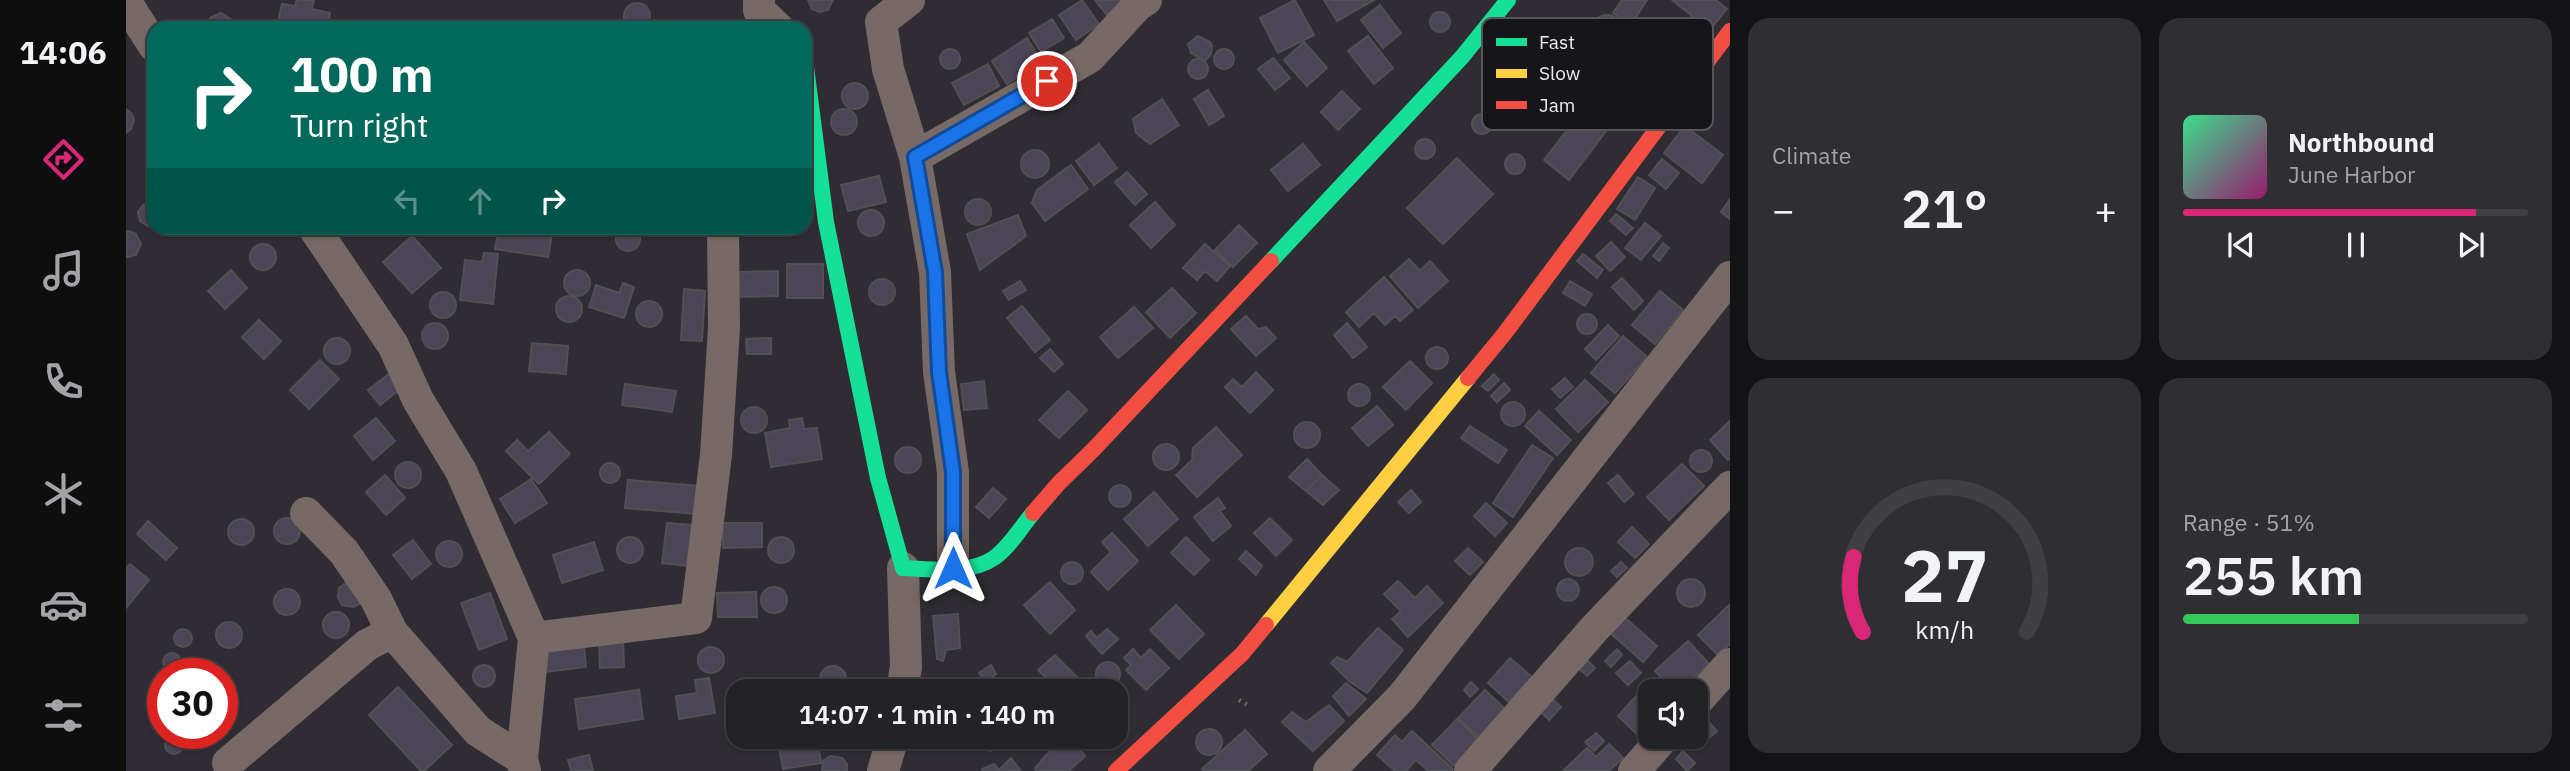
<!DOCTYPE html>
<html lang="en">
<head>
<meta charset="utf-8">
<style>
  body { margin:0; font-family:"IBM Plex Sans",sans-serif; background:#2f2f32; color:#f1f3f6; height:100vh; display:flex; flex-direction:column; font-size:26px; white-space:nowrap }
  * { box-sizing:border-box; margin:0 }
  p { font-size:23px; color:#a3a4a7 }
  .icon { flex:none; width:38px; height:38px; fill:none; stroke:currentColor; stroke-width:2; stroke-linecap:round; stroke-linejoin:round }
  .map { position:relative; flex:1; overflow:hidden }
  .panel { display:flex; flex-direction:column; gap:18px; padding:18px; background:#131315; width:840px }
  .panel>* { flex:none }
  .banner { position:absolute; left:21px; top:21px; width:665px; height:214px; border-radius:21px; box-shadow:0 2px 5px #0004,0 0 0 2px #403f43; background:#00695c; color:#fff; overflow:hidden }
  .tools { position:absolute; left:1512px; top:679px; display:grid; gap:14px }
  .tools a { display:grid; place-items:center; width:70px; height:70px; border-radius:14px; background:#232226; box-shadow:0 2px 5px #0004,0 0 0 2px #403f43; font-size:35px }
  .speed { position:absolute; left:21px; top:658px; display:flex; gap:14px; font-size:35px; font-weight:700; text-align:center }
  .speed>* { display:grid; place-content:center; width:91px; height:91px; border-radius:50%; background:#232226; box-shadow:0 2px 5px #0004,0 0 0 2px #403f43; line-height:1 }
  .speed .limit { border:10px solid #d22; background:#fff; color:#111 }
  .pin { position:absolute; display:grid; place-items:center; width:60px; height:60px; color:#fff; margin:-30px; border:4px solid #fff; border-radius:50%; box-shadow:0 2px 7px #0007 }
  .me { position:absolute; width:77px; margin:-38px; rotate:0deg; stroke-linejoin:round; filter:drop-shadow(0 0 5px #0008) }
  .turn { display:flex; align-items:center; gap:24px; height:147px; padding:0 28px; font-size:32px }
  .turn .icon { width:91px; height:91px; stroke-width:2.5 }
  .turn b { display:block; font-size:49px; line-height:60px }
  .lanes { display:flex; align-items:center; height:66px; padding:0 28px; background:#0003; justify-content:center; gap:35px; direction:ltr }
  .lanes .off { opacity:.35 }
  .big { font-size:52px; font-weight:600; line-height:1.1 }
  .panel .tile { flex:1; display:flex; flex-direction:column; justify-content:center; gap:10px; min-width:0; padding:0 24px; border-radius:21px; background:#2f2f32 }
  .panel .dial { align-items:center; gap:0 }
  .dial svg { height:182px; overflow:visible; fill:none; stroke:#403f43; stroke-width:7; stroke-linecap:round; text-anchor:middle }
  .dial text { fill:#f1f3f6; stroke:none }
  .song { display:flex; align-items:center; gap:21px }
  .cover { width:84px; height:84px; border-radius:10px; background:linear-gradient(135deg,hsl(150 70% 55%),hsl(320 70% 35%)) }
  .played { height:7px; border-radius:4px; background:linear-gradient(90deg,#db2777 85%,#403f43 85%) }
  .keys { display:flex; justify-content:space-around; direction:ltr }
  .heat { display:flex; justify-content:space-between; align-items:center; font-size:38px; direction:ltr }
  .charge { height:10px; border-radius:5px; background:linear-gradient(90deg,#34c759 51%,#403f43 0) }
  .panel .tiles { flex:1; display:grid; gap:18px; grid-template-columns:repeat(2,1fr) }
  .trip { position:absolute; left:600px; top:679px; width:402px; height:70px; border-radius:21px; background:#232226; box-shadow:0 2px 5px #0004,0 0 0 2px #403f43; font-weight:600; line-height:70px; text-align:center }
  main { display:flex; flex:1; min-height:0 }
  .menu { display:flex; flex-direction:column; width:126px; justify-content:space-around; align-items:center; background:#0e0e0f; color:#a3a4a7 }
  .menu .icon { width:49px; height:49px }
  .menu .active { color:#db2777 }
  .menu b { font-size:32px; color:#f1f3f6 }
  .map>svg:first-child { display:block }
</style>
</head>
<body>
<main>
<nav class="menu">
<b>14:06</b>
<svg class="icon active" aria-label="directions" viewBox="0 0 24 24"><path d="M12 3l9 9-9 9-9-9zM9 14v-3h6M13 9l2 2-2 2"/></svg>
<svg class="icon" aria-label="music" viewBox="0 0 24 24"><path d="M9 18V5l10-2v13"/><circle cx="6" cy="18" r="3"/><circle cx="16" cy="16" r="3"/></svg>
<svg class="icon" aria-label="phone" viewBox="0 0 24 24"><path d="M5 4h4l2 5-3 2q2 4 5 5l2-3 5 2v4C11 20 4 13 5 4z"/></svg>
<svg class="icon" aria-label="climate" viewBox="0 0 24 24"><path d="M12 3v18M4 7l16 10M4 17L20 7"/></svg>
<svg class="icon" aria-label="car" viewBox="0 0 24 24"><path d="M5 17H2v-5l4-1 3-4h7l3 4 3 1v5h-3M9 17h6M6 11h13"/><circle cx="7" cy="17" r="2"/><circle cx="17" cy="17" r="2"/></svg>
<svg class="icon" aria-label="filters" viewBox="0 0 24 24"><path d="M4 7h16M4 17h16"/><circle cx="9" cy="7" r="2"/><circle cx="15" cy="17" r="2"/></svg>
</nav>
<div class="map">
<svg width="1604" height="771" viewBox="0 0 1604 771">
  <rect width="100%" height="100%" fill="#2f2d33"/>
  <!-- building -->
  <path fill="#4c4556" stroke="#515054" stroke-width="2" d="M171,0H188L186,9L204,13L202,28H188L152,21L156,4L169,6Z
    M682,0H707L702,10L694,12L686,9Z
    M956,0L973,24L950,40L933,15Z
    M969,0H1000L981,15Z
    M1169,0L1188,35L1152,53L1134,18Z
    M1198,0H1248L1211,21Z
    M1496,0H1521L1505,25L1487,13Z
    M1546,0H1590L1601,9L1572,44L1555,30L1566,16Z
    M498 16a13 13 0 1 1 26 0a13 13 0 1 1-26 0Z
    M1254,5L1275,33L1257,48L1235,20Z
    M1304 22a10 10 0 1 1 20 0a10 10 0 1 1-20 0Z
    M95,13L106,20L107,28H82L84,18Z
    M1467 29a14 14 0 1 1 28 0a14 14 0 1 1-28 0Z
    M926,19L938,38L915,52L903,33Z
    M219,21L258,28H218Z
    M1072,36L1084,42L1086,46L1085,54L1079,61L1065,53L1062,44Z
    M1242,36L1267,68L1248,84L1222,51Z
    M901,38L915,61L881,84L866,61Z
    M1178,42L1201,68L1181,86L1158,60Z
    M1088 59a10 10 0 1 1 20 0a10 10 0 1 1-20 0Z
    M814 59a10 10 0 1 1 20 0a10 10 0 1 1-20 0Z
    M1147,58L1164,78L1149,90L1132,69Z
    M1062 69a10 10 0 1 1 20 0a10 10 0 1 1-20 0Z
    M862,64L873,86L838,105L826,83Z
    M716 96a13 13 0 1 1 26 0a13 13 0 1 1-26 0Z
    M1082,90L1098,116L1083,125L1068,99Z
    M1216,91L1234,109L1212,130L1195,112Z
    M1036,99L1053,125L1024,144L1010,133L1007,119Z
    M1465,99L1490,118L1443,180L1418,160Z
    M705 122a13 13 0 1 1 26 0a13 13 0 1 1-26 0Z
    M0,109L6,114L8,121L5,129L0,133Z
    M1346 124a10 10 0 1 1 20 0a10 10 0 1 1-20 0Z
    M1559,126L1597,155L1576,183L1538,153Z
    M1289 149a10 10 0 1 1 20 0a10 10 0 1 1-20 0Z
    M973,144L991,168L968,185L950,161Z
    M1177,144L1194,165L1162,191L1145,170Z
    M895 164a14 14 0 1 1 28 0a14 14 0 1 1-28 0Z
    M1379 164a10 10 0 1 1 20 0a10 10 0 1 1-20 0Z
    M1331,158L1367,194L1317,244L1281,208Z
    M1536,159L1553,173L1540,189L1523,175Z
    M945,165L962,189L919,221L906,203L911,190Z
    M1001,172L1021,194L1009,205L989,182Z
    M753,176L760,202L722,211L715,185Z
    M1512,177L1529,188L1509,220L1491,209Z
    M1604,199V219L1595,212Z
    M839 212a13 13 0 1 1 26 0a13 13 0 1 1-26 0Z
    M25,202H28V227H24L14,221L12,212L17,205Z
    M1029,202L1049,225L1025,248L1004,225Z
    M732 223a13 13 0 1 1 26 0a13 13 0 1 1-26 0Z
    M1490,214L1507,228L1500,235L1484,221Z
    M892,215L900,236L854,270L841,234Z
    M1519,223L1535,236L1515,260L1499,248Z
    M1113,225L1131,243L1107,267L1089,250Z
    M490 239a12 12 0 1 1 24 0a12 12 0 1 1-24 0Z
    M373,228H427L422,257L369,249Z
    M3,231L10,234L15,244L10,255L2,257H0V232Z
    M286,236L315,268L286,293L257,262Z
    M1485,242L1499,257L1484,271L1470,256Z
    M1537,243L1543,248L1533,261L1527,256Z
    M1079,244L1104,266L1091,281L1079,271L1071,280L1057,268Z
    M124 257a13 13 0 1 1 26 0a13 13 0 1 1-26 0Z
    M358,253L372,254L367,304L334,300L339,260L356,262Z
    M1457,254L1477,270L1471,278L1451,261Z
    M1283,259L1294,271L1304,261L1322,281L1292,308L1264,276Z
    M661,264H697V298H661Z
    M105,270L121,288L99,309L82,291Z
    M438 283a13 13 0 1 1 26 0a13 13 0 1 1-26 0Z
    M652,271V296L613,297L612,272Z
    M1258,277L1287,310L1274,321L1269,316L1259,325L1248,313L1233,327L1220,312Z
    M1496,278L1517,301L1508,310L1486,287Z
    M743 292a13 13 0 1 1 26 0a13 13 0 1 1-26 0Z
    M894,281L900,290L883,300L877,291Z
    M1444,281L1466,294L1459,306L1437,293Z
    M497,283L508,287L498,318L463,307L470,285L493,293Z
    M1046,288L1070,313L1044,338L1020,312Z
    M558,289L579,291L576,341L555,340Z
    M1534,291L1557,310L1529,344L1506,325Z
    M304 305a13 13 0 1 1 26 0a13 13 0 1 1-26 0Z
    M430 309a13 13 0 1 1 26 0a13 13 0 1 1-26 0Z
    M510 314a13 13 0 1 1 26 0a13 13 0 1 1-26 0Z
    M896,306L924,340L909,352L881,318Z
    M1008,307L1027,328L992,358L974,337Z
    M1451 324a10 10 0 1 1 20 0a10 10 0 1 1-20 0Z
    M1120,316L1132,329L1140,327L1150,338L1130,356L1105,329Z
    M133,320L155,341L138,359L116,337Z
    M1221,323L1241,347L1227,358L1208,335Z
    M296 336a13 13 0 1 1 26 0a13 13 0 1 1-26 0Z
    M1482,325L1493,336L1470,360L1459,349Z
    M1497,336L1521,357L1489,393L1465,373Z
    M645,338V354H621L620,339Z
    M198 351a13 13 0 1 1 26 0a13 13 0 1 1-26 0Z
    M406,343L442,346L440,374L403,371Z
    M1300 358a11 11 0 1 1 22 0a11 11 0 1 1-22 0Z
    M924,349L937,364L928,372L914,358Z
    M194,360L213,379L183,409L164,390Z
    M1284,361L1306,383L1280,410L1257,387Z
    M267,371L278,386L254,405L242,390Z
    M1130,372L1147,390L1124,413L1099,387L1107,379L1116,387Z
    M1368,374L1373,380L1362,391L1356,386Z
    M1439,378L1447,387L1434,398L1426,389Z
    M1459,380L1482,402L1452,432L1430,409Z
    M858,381L861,408L838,410L835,384Z
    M1378,383L1384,390L1371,402L1365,396Z
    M1222 395a11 11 0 1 1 22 0a11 11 0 1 1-22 0Z
    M499,384L550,391L546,412L496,405Z
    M942,391L961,410L933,438L913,420Z
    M1375 414a12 12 0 1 1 24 0a12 12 0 1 1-24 0Z
    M1251,406L1267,425L1242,446L1226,428Z
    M615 420a13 13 0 1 1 26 0a13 13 0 1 1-26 0Z
    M1413,411L1445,440L1431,455L1399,426Z
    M250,418L269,441L247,460L228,436Z
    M676,418L678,429L691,428L696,459L645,467L639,433L664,428L663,420Z
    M1604,421V458L1602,460L1584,440Z
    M1168 435a13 13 0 1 1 26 0a13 13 0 1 1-26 0Z
    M1344,426L1381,450L1372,463L1335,438Z
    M1090,427L1116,455L1071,497L1050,475L1066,460L1067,448Z
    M423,432L444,454L413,484L380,451L391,440L402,451Z
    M1027 457a13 13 0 1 1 26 0a13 13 0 1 1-26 0Z
    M1406,445L1427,458L1387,517L1367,503Z
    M769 460a13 13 0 1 1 26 0a13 13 0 1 1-26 0Z
    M1564 461a11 11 0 1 1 22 0a11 11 0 1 1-22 0Z
    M1181,459L1196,475L1180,491L1163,477Z
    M269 475a13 13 0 1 1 26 0a13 13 0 1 1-26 0Z
    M474 473a10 10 0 1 1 20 0a10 10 0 1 1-20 0Z
    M1556,464L1578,486L1543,520L1521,497Z
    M259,475L279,498L260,515L240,492Z
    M1196,475L1213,490L1197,505L1180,491Z
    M1492,475L1508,494L1498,502L1482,483Z
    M405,479L421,503L389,523L374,499Z
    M502,480L573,486L571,514L499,508Z
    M983 496a11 11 0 1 1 22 0a11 11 0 1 1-22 0Z
    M867,488L880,499L863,518L850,507Z
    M1285,490L1295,502L1283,513L1272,502Z
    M1028,492L1052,519L1022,546L998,519Z
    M1092,498L1099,508L1094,511L1105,526L1087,541L1068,517Z
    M1360,503L1381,523L1369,536L1348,516Z
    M1144,518L1166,540L1150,556L1128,533Z
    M148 531a13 13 0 1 1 26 0a13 13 0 1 1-26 0Z
    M102 532a13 13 0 1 1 26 0a13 13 0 1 1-26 0Z
    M22,521L51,548L40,560L11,534Z
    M541,523L567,525L563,566L536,563Z
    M597,523H636V547L597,548Z
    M1506,527L1523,544L1509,558L1492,542Z
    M986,533L1012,561L982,590L965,572L985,552L976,542Z
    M1060,537L1083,560L1068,575L1045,553Z
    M642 550a13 13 0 1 1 26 0a13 13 0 1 1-26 0Z
    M491 550a13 13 0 1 1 26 0a13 13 0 1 1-26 0Z
    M287,540L305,564L286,579L267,555Z
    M310 554a13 13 0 1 1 26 0a13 13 0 1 1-26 0Z
    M468,542L477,570L436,583L427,555Z
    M1342,548L1357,562L1344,575L1329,561Z
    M1439 562a14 14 0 1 1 28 0a14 14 0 1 1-28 0Z
    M1120,551L1136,566L1130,575L1113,559Z
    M935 573a11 11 0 1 1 22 0a11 11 0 1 1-22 0Z
    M1495,562L1501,568L1491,577L1485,571Z
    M4,564L23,580L0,608V568Z
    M1431 590a11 11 0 1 1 22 0a11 11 0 1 1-22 0Z
    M1551 593a14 14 0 1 1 28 0a14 14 0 1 1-28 0Z
    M1272,581L1289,598L1301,586L1317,603L1282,637L1266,619L1275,611L1258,594Z
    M924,582L949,610L924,634L898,605Z
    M220,583L235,603L228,607L216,605L212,597L213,588Z
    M635 600a13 13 0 1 1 26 0a13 13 0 1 1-26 0Z
    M148 602a13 13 0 1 1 26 0a13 13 0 1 1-26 0Z
    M630,592L631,617H592L591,593Z
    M364,593L381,639L353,650L335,603Z
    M1050,605L1078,634L1053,659L1024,630Z
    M1603,605L1604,644L1592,655L1572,635Z
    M197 625a13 13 0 1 1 26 0a13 13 0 1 1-26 0Z
    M832,614L834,648L820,650L817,661L811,659L807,616Z
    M1496,615L1531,646L1517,662L1482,631Z
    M90 635a13 13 0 1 1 26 0a13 13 0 1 1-26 0Z
    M1252,628L1277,650L1241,693L1223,681L1205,663L1211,657L1221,662Z
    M48 638a9 9 0 1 1 18 0a9 9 0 1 1-18 0Z
    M981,629L992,639L976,654L960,636L965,631L971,638Z
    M497,637L498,667L474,668L473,638Z
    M1562,641L1583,664L1553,691H1548L1529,671Z
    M458,646L460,667L420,672L417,651Z
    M572 660a13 13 0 1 1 26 0a13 13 0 1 1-26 0Z
    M1007,649L1015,658L1024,649L1043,668L1020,690L1000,670L1005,665L998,658Z
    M1491,649L1496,655L1485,667L1479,661Z
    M37 662a9 9 0 1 1 18 0a9 9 0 1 1-18 0Z
    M929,655L965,691H925L929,686L912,670Z
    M1384,658L1406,677L1383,702L1362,683Z
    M1462,661L1469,668L1461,676L1453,669Z
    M1504,661L1515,673L1502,685L1490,673Z
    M970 674a12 12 0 1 1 24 0a12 12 0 1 1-24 0Z
    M347 676a11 11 0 1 1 22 0a11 11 0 1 1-22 0Z
    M865,665L870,674L860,682L853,673Z
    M694 679a13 13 0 1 1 26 0a13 13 0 1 1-26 0Z
    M583,678L589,713L553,719L550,696L571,693L569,680Z
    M846,679L849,691H838L835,683Z
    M675,681L682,684L687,691H662L666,684Z
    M1345,682L1352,689L1344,697L1338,690Z
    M1220,683L1240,699L1223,716L1207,696Z
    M1521,684L1529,691H1524V728L1515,738L1492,716Z
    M272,687L326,745L298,771H295L243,715Z
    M513,690L517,719L453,729L449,699Z
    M1359,690L1379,709L1353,737L1332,718Z
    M1425,698L1435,707L1423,720L1413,710Z
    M1203,705L1218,721L1187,751L1156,722L1166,712L1180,722Z
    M1331,719L1352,739L1328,766L1306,745Z
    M1581,720L1591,731L1572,748L1562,738L1570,737V731Z
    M1070 742a13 13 0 1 1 26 0a13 13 0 1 1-26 0Z
    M1119,730L1141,754L1122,771H1078L1076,769Z
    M1286,731L1327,769L1326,771H1302L1290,760L1280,771H1269L1251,755L1269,735L1276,742Z
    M1470,733L1478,741L1468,751L1459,742Z
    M39 745a9 9 0 1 1 18 0a9 9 0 1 1-18 0Z
    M651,737H691L695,763L657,769Z
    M855,737H879L880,739L876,747L864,751L857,747Z
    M936,737H943L959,756L943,771H911L909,768Z
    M1483,744L1497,758L1483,771H1437L1461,748L1470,757Z
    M1557,751L1569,763L1561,771L1550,759Z
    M463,755L467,771H445L442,760Z
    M704,756L716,758L721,764V771H696L697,761Z
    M885,758L895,771H857L856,769L868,764L873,770Z"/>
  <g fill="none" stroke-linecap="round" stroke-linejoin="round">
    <!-- path -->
    <path stroke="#6a6363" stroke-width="4.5" stroke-dasharray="2 5" stroke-linecap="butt" d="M1113,700L1125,707"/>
    <!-- street -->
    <path stroke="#766966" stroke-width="32" d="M633,0V10L652,28
      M783,0L755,22L762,69L789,157L809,272L813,372L827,472V568
      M0,2L28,46
      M789,157L964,57L1012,5L1020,0
      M188,228L267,345L292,400L335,471L408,638L396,759L399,771
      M180,513L218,552L250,599L266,632
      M408,638L570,618L590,455L598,328L597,228
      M776,691L780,667L777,568
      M1570,702L1604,664
      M102,763L241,645L266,632L352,731L396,759
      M757,771L767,737
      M1203,771L1276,697L1604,277
      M1344,771L1469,628L1604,487
      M1508,771L1538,737"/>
    <!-- fast -->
    <path stroke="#16e098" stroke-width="16" d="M679,59L700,222L752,478L777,568C805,569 843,575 868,558C883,548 895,527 907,513
      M1145,261L1336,57L1382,0"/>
    <!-- slow -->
    <path stroke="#ffcf43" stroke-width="16" d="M1140,625L1342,378"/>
    <!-- jam -->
    <path stroke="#f24e42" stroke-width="16" d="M1342,378L1379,333L1604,31
      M907,513L933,483L967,450L1145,261
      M990,771L1116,654L1140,625"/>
  </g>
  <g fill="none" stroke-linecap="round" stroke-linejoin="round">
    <!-- route casing -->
    <g stroke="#114b97" stroke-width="18">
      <path id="route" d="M827,568V472L813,372L809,272L789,157L921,81"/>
    </g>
    <!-- route -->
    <use href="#route" stroke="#1a73e8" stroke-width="12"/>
  </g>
  <!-- legend -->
  <rect x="1356" y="18" width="231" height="112" rx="10" fill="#161519" stroke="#56555a" stroke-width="2"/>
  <rect x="1370" y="38" width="31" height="8" fill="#16e098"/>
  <rect x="1370" y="69" width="31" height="9" fill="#ffcf43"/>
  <rect x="1370" y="101" width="31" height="8" fill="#f24e42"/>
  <g font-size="19" fill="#edebf1">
    <text x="1413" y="49">Fast</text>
    <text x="1413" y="80">Slow</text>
    <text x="1413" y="112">Jam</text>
  </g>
</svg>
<div class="tools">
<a><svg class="icon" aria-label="sound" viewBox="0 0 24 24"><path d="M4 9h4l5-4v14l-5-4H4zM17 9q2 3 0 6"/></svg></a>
</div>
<div class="speed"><div class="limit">30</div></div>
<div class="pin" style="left:921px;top:81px;background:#d93025"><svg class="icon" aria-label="arrive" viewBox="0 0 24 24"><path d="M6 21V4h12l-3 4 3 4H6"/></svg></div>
<svg class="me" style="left:827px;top:568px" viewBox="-20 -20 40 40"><path d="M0-17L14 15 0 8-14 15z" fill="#1a73e8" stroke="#fff" stroke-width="4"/></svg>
<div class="trip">14:07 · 1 min · 140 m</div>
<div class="banner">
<div class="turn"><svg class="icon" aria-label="right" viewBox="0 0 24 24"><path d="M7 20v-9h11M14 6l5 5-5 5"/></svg><div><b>100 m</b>Turn right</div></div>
<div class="lanes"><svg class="icon off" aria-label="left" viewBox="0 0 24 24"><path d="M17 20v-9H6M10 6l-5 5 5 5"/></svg><svg class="icon off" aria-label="ahead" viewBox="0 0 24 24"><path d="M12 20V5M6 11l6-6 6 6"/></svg><svg class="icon" aria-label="right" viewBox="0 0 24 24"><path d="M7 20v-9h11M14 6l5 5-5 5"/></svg></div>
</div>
</div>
<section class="panel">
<div class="tiles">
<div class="tile"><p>Climate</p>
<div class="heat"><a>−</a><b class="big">21°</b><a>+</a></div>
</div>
<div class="tile">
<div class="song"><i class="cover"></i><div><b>Northbound</b><p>June Harbor</p></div></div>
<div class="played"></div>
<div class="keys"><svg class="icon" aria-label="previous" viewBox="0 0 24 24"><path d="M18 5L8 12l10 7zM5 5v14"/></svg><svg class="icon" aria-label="pause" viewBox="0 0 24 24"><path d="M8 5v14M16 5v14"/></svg><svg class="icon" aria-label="next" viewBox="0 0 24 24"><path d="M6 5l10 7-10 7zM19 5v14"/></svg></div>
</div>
<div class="tile dial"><svg viewBox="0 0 100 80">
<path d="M14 69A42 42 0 1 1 86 69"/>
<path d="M14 69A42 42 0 0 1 10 36" stroke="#db2777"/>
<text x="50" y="56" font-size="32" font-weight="700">27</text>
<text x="50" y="72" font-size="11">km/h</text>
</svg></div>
<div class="tile"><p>Range · 51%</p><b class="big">255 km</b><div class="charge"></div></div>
</div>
</section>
</main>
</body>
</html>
